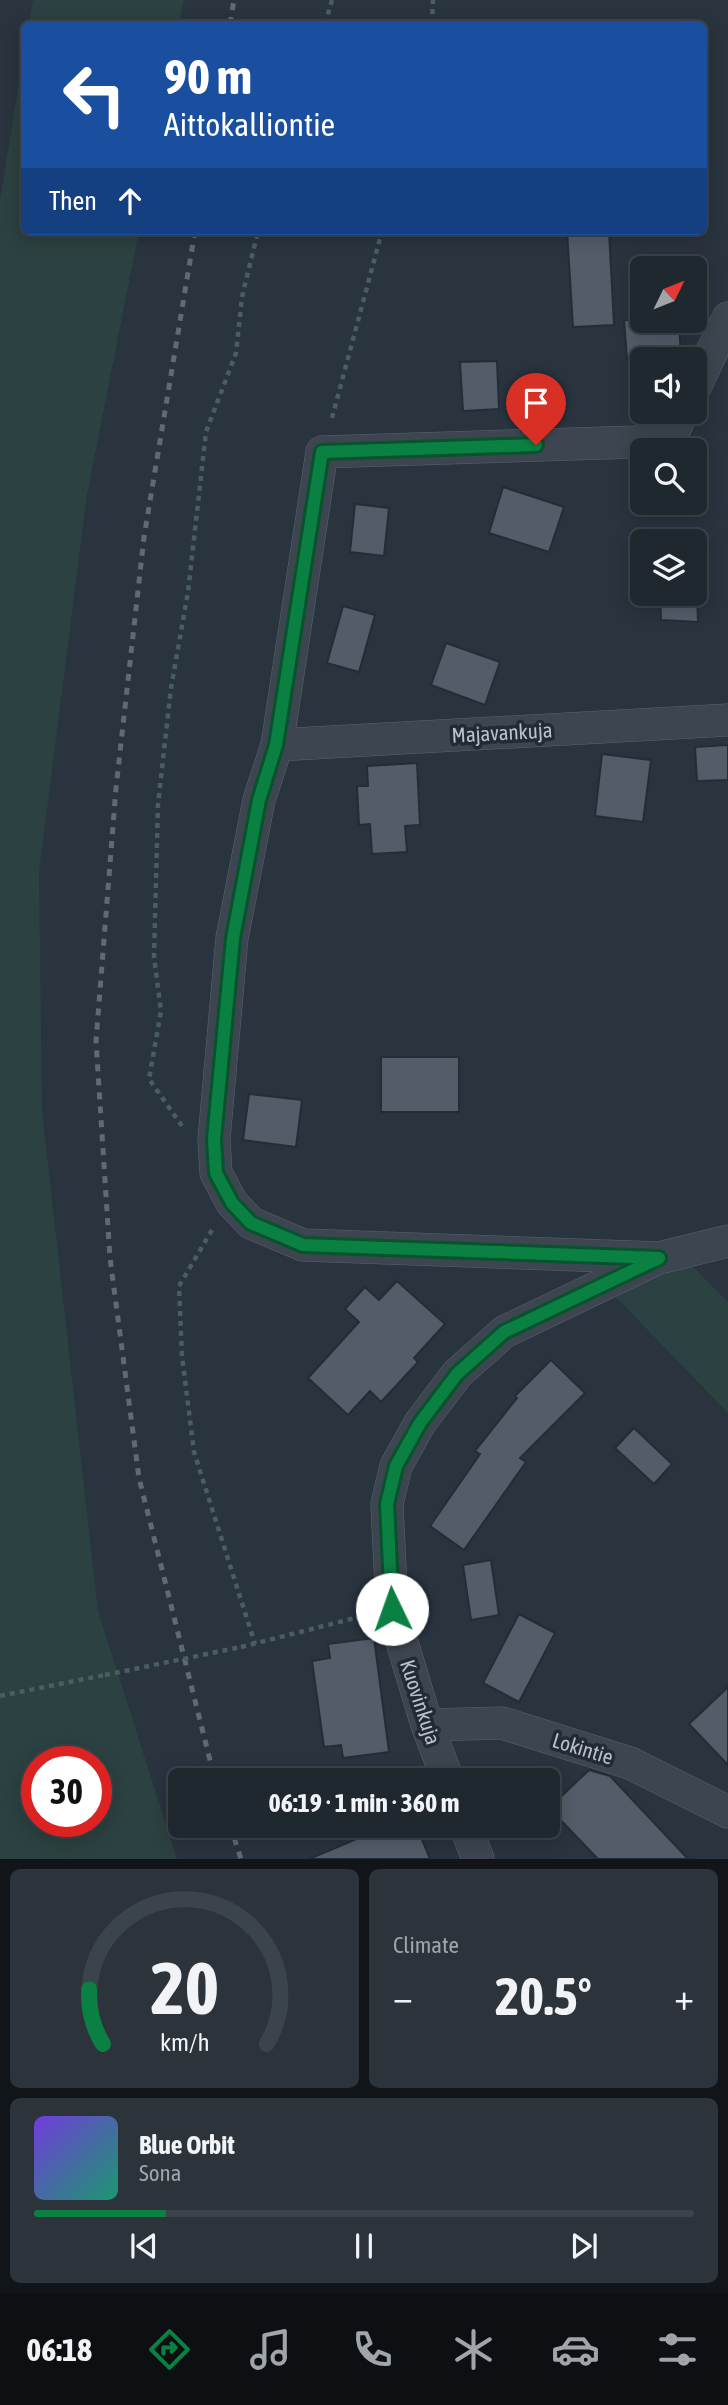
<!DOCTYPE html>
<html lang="en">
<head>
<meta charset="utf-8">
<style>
  body { margin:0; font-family:"Asap Condensed",sans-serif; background:#2c333b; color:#f1f3f6; height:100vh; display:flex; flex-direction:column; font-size:26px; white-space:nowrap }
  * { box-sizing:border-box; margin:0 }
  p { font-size:23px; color:#a1a5aa }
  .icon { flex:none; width:38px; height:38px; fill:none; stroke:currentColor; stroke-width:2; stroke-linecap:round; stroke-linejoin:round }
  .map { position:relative; height:1859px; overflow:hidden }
  .sheet { display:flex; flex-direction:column; gap:10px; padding:10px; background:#11151a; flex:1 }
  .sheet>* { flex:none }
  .guide { position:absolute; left:21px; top:21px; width:686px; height:214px; border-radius:10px; box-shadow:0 4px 18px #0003,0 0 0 2px #3c444b; background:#1a4fa0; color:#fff; overflow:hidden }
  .needle { width:46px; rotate:47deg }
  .fabs { position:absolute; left:630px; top:256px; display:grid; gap:14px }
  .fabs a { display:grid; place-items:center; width:77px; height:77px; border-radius:10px; background:#1f272f; box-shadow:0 4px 18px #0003,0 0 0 2px #3c444b; font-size:35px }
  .speed { position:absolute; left:21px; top:1746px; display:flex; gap:14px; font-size:35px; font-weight:700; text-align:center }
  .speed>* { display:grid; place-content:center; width:91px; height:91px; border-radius:50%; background:#1f272f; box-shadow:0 4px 18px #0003,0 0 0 2px #3c444b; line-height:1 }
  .speed .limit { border:10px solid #d22; background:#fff; color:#111 }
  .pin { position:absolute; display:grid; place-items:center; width:60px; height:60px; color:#fff; margin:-72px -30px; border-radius:50% 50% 50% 0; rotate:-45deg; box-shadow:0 0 7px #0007 }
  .pin .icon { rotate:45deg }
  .me { position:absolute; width:77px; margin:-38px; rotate:357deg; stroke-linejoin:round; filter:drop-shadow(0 0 5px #0008) }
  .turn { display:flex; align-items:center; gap:24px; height:147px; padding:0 28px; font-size:32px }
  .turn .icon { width:91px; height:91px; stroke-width:2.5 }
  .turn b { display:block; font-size:49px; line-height:60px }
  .then { display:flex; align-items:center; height:66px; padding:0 28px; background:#0003; gap:14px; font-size:26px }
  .big { font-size:52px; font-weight:700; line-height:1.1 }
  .sheet .widget { flex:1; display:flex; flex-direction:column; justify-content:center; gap:10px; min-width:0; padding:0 24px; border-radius:10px; background:#2c333b }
  .sheet .dial { align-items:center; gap:0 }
  .dial svg { height:182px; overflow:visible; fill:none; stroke:#3c444b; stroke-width:7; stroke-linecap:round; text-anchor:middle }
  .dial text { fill:#f1f3f6; stroke:none }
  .song { display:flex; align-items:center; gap:21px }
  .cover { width:84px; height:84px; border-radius:10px; background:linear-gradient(135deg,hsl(260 70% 55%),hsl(160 70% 35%)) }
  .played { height:7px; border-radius:4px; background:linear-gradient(90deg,#0b8043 20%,#3c444b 20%) }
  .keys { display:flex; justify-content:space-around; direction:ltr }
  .heat { display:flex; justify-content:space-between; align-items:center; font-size:38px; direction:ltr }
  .sheet .tiles { flex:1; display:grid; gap:10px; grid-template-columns:1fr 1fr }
  .widget:last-child { grid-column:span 2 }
  .trip { position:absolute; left:168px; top:1768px; width:392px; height:70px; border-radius:10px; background:#1f272f; box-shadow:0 4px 18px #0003,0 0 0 2px #3c444b; font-weight:700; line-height:70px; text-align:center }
  .tab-bar { display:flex; height:112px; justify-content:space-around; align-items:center; background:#0c1013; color:#a1a5aa }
  .tab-bar .icon { width:49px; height:49px }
  .tab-bar .active { color:#0b8043 }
  .tab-bar b { font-size:32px; color:#f1f3f6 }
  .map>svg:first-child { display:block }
</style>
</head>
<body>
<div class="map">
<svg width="728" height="1859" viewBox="0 0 728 1859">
  <rect width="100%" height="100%" fill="#29343f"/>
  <!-- green -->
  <path fill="#2c4141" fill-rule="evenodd" d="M33,0H184L179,24H29Z
    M24,53V231H139L87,495L39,872L42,1110L98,1611L177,1859H0V200ZM37,1762H96V1822H37Z
    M685,1259L728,1302V1413L610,1291Z"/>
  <!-- building -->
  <path fill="#535d6a" stroke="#242d37" stroke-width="2" d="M567,231H609L614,325L573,327Z
    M624,320H679L681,359H627Z
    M497,361L499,409L463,411L460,362Z
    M503,487L564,507L549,552L489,533Z
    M355,504L389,508L384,556L350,552Z
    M660,593H697L698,622L661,620Z
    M343,606L375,615L359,672L327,663Z
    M446,643L500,662L485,705L431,685Z
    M728,745V780L697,781L695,747Z
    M602,754L651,760L643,822L595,816Z
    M417,763L420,825L405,826L407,852L372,854L370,824L359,825L357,786H368L367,766Z
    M381,1057H459V1112H381Z
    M249,1094L302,1100L296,1147L243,1140Z
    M397,1281L445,1324L414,1358L418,1362L381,1402L370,1391L348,1415L308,1378L359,1322L345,1309L365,1287L379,1300Z
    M551,1360L585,1393L520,1458L526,1462L464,1550L430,1526L480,1454L475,1451L517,1398L515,1396Z
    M634,1428L672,1464L654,1484L615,1448Z
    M491,1560L499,1615L471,1620L463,1565Z
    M519,1614L555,1633L519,1702L483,1683Z
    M374,1638L389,1752L343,1758L341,1745L324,1747L312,1661L330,1658L328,1644Z
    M728,1687V1765L689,1724Z
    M589,1770L610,1776L688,1859H598L549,1808Z
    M368,1825H416L430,1859H309L371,1833Z"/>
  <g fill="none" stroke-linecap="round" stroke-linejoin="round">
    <!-- minor casing -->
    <g stroke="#5b646d" stroke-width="33">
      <path id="minor" d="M695,387L728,318
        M683,411L669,441L322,452L277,745L259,800L232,938L214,1139L216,1173L232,1203L251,1223L303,1245L659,1258L728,1241
        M277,745L728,720
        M427,1725L502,1723L630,1763L728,1812
        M448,1780L427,1725L392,1609L387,1504L396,1466L420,1423L457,1374L504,1332L654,1260
        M465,1825L478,1859"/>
    </g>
    <!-- path -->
    <path stroke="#4b5e5f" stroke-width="4.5" stroke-dasharray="5 5" stroke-linecap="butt" d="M325,24L332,0
      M432,24L433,0
      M332,418L382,231
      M182,1126L149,1079L161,1011L154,957L158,804L171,688L188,592L206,432L236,353L242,297L258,231
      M212,1230L179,1286L182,1356L194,1452L255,1644
      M241,1647L359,1617
      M0,1696L105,1675"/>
    <!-- minor -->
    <use href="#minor" stroke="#3d4650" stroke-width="32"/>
    <!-- rail -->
    <path stroke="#606a76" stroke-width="5" stroke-dasharray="7 7" stroke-linecap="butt" d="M230,24L234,0
      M195,231L144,537L116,788L96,1041L110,1258L139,1478L215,1780
      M230,1825L241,1859"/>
    <!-- path-bridge -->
    <path stroke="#4b5e5f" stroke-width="4.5" stroke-dasharray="5 5" stroke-linecap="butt" d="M105,1675L241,1647"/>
  </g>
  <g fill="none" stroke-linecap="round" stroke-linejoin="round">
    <!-- route casing -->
    <g stroke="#07532c" stroke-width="18">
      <path id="route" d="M392,1609L387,1504L396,1466L420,1423L457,1374L504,1332L659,1258L303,1245L251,1223L232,1203L216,1173L214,1139L233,938L259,800L276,745L322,452L536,445"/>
    </g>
    <!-- route -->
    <use href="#route" stroke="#0b8043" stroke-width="12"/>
  </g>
  <g text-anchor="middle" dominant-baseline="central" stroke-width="7" stroke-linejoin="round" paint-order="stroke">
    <!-- street labels -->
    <g font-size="21" fill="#bac1ca" stroke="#222b35">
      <text transform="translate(502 732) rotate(-3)">Majavankuja</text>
      <text transform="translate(421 1702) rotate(72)">Kuovinkuja</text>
      <text transform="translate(583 1748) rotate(17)">Lokintie</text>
    </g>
  </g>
</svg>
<div class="fabs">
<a><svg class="needle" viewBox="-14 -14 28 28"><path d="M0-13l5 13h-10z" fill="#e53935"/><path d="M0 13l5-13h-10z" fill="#a1a5aa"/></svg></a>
<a><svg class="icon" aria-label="sound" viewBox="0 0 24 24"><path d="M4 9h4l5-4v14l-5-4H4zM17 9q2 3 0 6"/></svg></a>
<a><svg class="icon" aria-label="search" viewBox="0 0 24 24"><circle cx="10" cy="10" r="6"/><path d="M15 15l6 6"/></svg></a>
<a><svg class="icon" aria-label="layers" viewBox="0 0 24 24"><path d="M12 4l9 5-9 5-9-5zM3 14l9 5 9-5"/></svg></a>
</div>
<div class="speed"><div class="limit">30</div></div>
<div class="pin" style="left:536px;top:445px;background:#d93025"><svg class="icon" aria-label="arrive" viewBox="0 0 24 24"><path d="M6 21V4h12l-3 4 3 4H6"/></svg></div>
<svg class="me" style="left:392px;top:1609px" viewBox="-20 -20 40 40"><circle r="19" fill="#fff"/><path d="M0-13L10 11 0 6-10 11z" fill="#0b8043"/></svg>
<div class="trip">06:19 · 1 min · 360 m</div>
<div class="guide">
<div class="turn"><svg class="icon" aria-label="left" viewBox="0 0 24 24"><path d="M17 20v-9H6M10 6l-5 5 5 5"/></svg><div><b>90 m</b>Aittokalliontie</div></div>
<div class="then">Then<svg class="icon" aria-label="ahead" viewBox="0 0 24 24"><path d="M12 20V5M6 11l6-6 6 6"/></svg></div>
</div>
</div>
<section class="sheet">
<div class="tiles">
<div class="widget dial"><svg viewBox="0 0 100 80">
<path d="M14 69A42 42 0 1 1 86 69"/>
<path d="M14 69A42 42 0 0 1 8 45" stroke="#0b8043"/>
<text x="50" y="56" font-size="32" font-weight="700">20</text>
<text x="50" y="72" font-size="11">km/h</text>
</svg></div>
<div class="widget"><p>Climate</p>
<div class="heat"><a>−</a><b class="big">20.5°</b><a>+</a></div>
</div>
<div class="widget">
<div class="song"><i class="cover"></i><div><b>Blue Orbit</b><p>Sona</p></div></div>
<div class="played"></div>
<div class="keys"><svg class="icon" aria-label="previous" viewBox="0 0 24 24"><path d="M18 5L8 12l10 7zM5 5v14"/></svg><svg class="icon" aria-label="pause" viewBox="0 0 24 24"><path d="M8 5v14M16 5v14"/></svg><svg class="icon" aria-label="next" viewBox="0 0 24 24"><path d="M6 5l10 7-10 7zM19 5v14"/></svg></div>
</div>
</div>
</section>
<nav class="tab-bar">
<b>06:18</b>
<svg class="icon active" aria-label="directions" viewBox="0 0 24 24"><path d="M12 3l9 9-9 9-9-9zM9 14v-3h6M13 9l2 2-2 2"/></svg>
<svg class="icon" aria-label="music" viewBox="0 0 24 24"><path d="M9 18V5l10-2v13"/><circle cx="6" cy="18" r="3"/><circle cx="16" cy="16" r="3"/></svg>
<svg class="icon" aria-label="phone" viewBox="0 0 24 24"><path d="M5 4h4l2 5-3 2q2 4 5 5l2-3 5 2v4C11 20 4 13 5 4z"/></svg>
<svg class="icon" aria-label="climate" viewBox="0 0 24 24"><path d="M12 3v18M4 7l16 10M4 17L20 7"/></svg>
<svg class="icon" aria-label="car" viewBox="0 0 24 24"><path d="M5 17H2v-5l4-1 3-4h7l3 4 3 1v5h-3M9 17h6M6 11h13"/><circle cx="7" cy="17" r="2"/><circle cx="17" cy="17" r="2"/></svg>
<svg class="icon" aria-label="filters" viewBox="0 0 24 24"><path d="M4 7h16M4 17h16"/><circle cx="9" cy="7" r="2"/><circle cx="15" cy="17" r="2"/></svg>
</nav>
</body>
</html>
